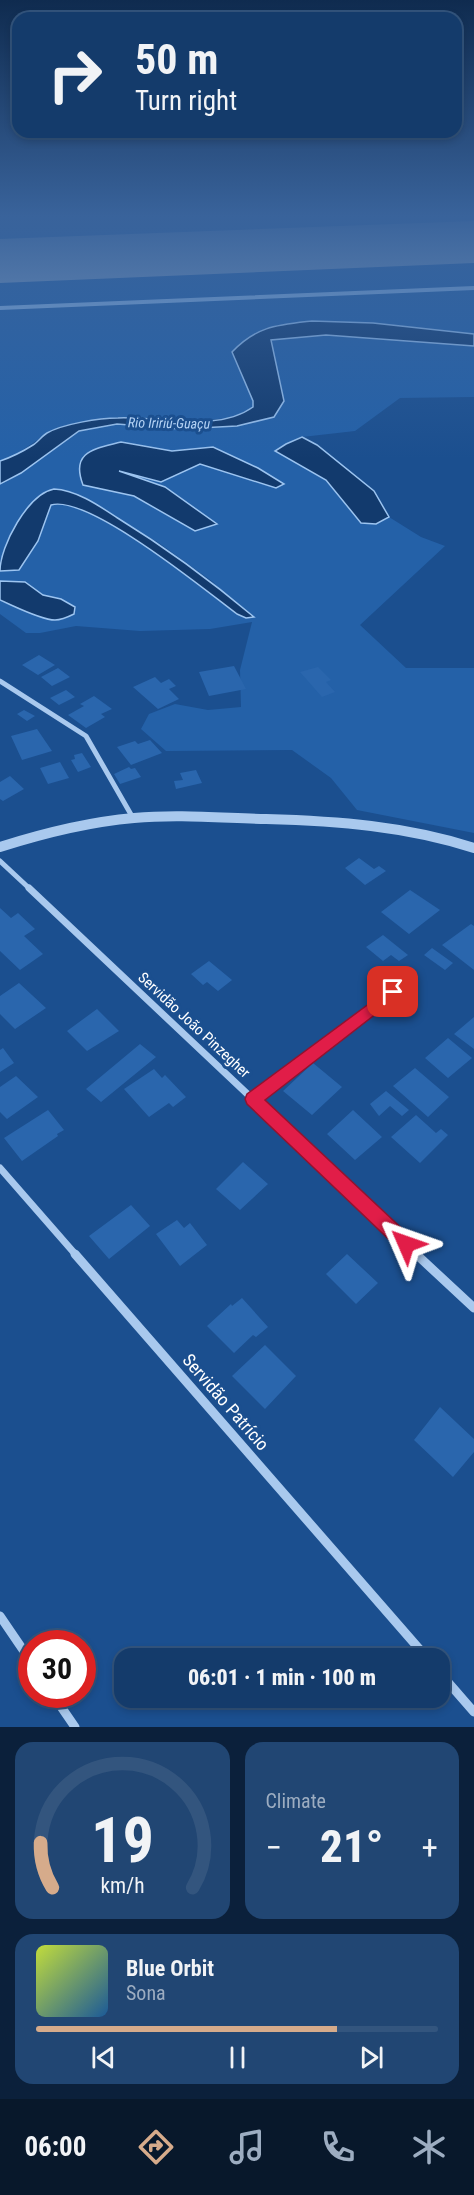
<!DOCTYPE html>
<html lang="en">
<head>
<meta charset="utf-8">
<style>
  body { margin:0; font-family:"Roboto Condensed",sans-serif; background:#214673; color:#f1f3f6; height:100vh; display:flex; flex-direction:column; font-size:22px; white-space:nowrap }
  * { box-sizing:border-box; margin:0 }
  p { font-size:20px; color:#9dadc1 }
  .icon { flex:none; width:33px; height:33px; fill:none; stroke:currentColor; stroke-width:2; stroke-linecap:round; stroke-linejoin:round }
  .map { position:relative; height:1727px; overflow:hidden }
  .side { display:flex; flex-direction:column; gap:15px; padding:15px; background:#0b203b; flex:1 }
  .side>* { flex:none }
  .hud { position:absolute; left:12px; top:12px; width:450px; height:126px; border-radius:18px; box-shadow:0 3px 9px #0003,0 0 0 2px #33557e; background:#143b6b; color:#f1f3f6; overflow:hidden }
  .speed { position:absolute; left:18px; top:1630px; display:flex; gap:12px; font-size:30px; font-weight:700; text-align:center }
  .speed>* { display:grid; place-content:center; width:78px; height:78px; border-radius:50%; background:#143b6b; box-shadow:0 3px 9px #0003,0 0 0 2px #33557e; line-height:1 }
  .speed .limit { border:9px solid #d22; background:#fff; color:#111 }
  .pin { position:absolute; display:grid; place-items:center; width:51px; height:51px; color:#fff; margin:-26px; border-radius:12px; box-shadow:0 3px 9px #0006 }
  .me { position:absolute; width:66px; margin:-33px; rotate:313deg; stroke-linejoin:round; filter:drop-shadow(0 0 4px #0008) }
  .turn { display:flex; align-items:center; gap:21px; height:126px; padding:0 24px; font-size:27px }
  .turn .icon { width:78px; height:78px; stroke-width:2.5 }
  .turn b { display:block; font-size:42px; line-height:51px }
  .big { font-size:45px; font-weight:800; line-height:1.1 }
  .side .tile { flex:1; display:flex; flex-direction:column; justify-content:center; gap:9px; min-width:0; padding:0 21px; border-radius:18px; background:#214673 }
  .side .dial { align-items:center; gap:0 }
  .dial svg { height:156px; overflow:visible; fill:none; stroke:#33557e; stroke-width:7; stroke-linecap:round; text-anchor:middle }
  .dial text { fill:#f1f3f6; stroke:none }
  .song { display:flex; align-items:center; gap:18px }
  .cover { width:72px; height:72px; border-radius:9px; background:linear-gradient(135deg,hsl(70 70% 55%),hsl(210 70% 35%)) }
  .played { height:6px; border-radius:3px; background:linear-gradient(90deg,#d6ab8b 75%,#33557e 75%) }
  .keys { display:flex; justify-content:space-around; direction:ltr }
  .heat { display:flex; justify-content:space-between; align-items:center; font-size:33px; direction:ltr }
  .side .tiles { flex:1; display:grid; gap:15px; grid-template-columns:1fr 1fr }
  .tile:last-child { grid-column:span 2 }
  .trip { position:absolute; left:114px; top:1648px; width:336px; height:60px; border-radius:18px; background:#143b6b; box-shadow:0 3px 9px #0003,0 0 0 2px #33557e; font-weight:800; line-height:60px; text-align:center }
  .tabs { display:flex; height:96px; justify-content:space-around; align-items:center; background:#08182b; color:#9dadc1 }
  .tabs .icon { width:42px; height:42px }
  .tabs .current { color:#d6ab8b }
  .tabs b { font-size:27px; color:#f1f3f6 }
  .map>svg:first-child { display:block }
</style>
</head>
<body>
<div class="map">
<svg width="474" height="1727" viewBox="0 0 474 1727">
  <rect width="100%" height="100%" fill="#1b4f8f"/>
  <!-- green -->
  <path fill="#2461a8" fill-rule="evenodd" d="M0,218H474V228L0,246Z
    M474,255V334L373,323L312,321L233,352L253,401V407L244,414L228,418L187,422L118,418L48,433L15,455L0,461V274Z
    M326,335L474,346V397L400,398L355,431L302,437L275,451L326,480L361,523L376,524L389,517L421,537L445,546L360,625L406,668H474V833L357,810L331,778L292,750L166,751L141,729L149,714L175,704L208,710L241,707L240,670L252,622L210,629L140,631L76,626L40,633H26L0,614V600L24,610L61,599L43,595L25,582L0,581V571L19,570L38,541L51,505C89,494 204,589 237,614L246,618L213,582L159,543L72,492L25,511L0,561V484L21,473L79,431L117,424L180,429L237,426L274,417L284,401L271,340ZM121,442L172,451L213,447L258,468L284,484L276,488L200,464L161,482L121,470L118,471L195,531L133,496L83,485Z"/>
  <!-- water -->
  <path fill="#123a6d" stroke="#9cc4f0" stroke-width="1.5" d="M312,321L373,323L474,334V346L326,335L271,340L284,401L274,417L237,426L180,429L117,424L79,431L21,473L0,484V461C12,457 22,452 33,445C38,442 42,436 47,433C63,424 99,418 118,418C159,416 217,433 253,407V401L232,352C257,326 277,325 312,321Z
    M302,437L317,445L374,491L389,517L376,524L361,523L326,480L275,451L286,444Z
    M121,442L172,451L213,447L258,468L284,484L276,488L200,464L161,482L119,471L165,487L217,524L195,531L134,496L83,485C70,451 95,449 121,442Z
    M54,489C76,490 98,505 116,517C165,547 210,580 254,617L246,618L237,614C205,590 88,494 51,505L38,541L19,570L0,571C0,546 28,494 54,489Z
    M0,581L25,582L43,595L61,599L75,607L74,614C68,617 62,620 55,620C41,620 14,606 0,600Z"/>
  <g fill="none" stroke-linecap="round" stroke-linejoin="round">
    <!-- stream -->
    <path stroke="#9cc4f0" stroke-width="4" d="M0,308L474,288"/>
    <!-- runway -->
    <path fill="#8da7c7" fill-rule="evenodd" d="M474,221V263L0,283V239Z"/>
  </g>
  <!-- building -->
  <path fill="#2a66ad" d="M39,655L55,665L38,675L22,665Z
    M234,666L246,689L209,696L199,672Z
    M318,667L331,680L326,682L335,692L322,697L300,672Z
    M58,668L70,677L52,686L41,677Z
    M155,677L161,683L169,679L176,686L169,689L179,699L158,709L133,687Z
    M66,690L75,697L59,705L50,698Z
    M94,696L112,709L101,714L105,717L86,728L68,715L84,706L80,704Z
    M24,710L35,716L27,721L17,714Z
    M37,729L52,751L22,760L11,736Z
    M150,740L162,753L131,765L117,747L135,741L138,744Z
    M82,753L91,767L78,772L71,760L75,759L74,755Z
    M60,762L69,778L48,784L40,768Z
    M129,767L131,769L135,768L141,777L120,784L114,774Z
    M196,770L202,783L176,789L174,781L183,780L180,773Z
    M10,776L24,789L3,801L0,799V782Z
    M359,858L374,869L379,866L386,871L365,885L345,868Z
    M410,890L440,910L409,934L381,912Z
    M0,908L11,918L18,913L35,929L24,936L43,954L20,970L0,951Z
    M471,924L474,926V970L442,945Z
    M383,935L408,955L399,961L391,955L383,961L366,947Z
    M432,948L453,963L445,970L424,955Z
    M209,961L232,980L218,991L207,982L203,985L191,974Z
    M19,983L46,1008L15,1029L0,1014V996Z
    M97,1009L119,1031L87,1051L67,1031Z
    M474,1017V1049L454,1034Z
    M448,1038L472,1058L448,1078L425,1058Z
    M140,1044L156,1057L101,1102L86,1089Z
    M3,1048L14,1063L0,1072V1050Z
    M313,1063L342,1087L312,1115L283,1091Z
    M415,1068L449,1097L428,1117L393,1086Z
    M154,1069L162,1078L165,1075L186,1097L173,1107L169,1103L149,1117L124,1089Z
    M16,1076L38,1097L7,1119L0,1112V1087Z
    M386,1091L409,1110L402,1116L390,1106L379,1116L370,1104Z
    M48,1110L64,1130L57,1134L58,1136L22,1161L4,1138Z
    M353,1110L382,1137L355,1160L327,1134Z
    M416,1115L436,1133L441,1129L448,1135L420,1163L391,1137Z
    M243,1162L268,1184L240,1210L216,1189Z
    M131,1205L150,1226L109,1259L89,1236Z
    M177,1220L184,1228L190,1223L207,1245L180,1266L156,1234Z
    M347,1254L378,1283L356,1304L326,1274Z
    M242,1298L268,1327L256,1337L253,1335L234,1353L207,1326L231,1304L232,1306Z
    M265,1345L296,1376L265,1409L232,1376Z
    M440,1407L474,1439V1452L453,1477L414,1440Z"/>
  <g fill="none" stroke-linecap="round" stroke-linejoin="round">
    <!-- minor-far2 -->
    <path stroke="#a9c9ee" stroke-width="5" d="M0,681L86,736L133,818
      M0,861L30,889"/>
    <!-- minor-far1 -->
    <path stroke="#a9c9ee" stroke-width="7" d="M29,888L418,1255
      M253,1099L393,992
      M0,1168L76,1255"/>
    <!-- minor -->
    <path stroke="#a9c9ee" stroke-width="9" d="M75,1254L428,1659
      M416,1254L474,1308
      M0,1616L32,1663
      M440,1673L474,1712
      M53,1695L75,1727"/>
    <!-- tertiary -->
    <path stroke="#a9c9ee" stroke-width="10" d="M0,847C44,833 88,822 134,818C178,814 222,818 266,819C337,821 406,826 474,848"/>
  </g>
  <!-- sky -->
  <linearGradient id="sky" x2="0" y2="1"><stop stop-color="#0f2b4f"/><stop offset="0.47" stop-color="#39639b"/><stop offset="1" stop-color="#39639b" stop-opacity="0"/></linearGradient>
  <rect width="474" height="459" fill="url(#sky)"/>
  <!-- route -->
  <path fill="#e11d48" stroke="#92132f" stroke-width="1.5" d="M393,986L399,988L401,992L399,996L265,1100L412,1238L415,1244L412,1250L406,1252L400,1250L247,1104L245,1099L247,1094Z"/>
  <g text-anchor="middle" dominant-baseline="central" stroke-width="6" stroke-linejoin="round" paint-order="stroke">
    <!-- far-water labels -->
    <g font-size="14" font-style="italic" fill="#b5d3f5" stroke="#1b4f8f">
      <text transform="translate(169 423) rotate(1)">Rio Iririú-Guaçu</text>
    </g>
    <!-- street labels -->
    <g font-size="15" fill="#fff" stroke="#1b4f8f">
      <text transform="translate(194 1025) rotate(43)">Servidão João Pinzegher</text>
    </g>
    <!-- near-street labels -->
    <g font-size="18" fill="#fff" stroke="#1b4f8f">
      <text transform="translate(226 1402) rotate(49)">Servidão Patrício</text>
    </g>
  </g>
</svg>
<div class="speed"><div class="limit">30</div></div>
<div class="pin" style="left:393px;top:992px;background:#d93025"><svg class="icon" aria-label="arrive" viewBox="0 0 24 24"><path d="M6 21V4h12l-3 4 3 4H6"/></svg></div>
<svg class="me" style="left:406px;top:1244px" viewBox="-20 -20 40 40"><path d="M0-17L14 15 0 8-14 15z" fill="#e11d48" stroke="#fff" stroke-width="4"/></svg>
<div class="trip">06:01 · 1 min · 100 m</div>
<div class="hud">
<div class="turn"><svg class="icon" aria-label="right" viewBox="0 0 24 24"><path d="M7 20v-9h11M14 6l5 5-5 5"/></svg><div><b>50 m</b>Turn right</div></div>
</div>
</div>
<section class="side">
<div class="tiles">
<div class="tile dial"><svg viewBox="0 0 100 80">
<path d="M14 69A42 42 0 1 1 86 69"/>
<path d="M14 69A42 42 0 0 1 8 46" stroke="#d6ab8b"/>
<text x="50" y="56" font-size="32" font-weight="700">19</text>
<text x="50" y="72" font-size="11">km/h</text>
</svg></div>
<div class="tile"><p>Climate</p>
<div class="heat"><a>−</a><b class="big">21°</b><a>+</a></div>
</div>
<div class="tile">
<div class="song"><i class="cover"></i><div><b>Blue Orbit</b><p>Sona</p></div></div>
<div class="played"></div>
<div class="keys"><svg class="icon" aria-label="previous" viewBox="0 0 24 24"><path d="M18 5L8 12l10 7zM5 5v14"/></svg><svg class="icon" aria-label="pause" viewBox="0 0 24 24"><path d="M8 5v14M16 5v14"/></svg><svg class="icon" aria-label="next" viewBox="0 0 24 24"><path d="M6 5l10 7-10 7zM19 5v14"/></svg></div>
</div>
</div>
</section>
<nav class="tabs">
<b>06:00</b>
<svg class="icon current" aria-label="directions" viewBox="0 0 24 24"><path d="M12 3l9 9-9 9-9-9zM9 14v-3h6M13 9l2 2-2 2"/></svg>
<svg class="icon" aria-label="music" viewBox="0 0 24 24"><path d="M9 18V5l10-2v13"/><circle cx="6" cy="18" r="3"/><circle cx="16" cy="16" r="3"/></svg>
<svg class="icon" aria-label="phone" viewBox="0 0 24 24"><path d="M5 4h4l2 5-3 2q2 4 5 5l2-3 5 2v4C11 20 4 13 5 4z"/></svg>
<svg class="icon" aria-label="climate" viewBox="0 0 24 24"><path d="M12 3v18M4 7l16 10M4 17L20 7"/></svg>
</nav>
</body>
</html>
